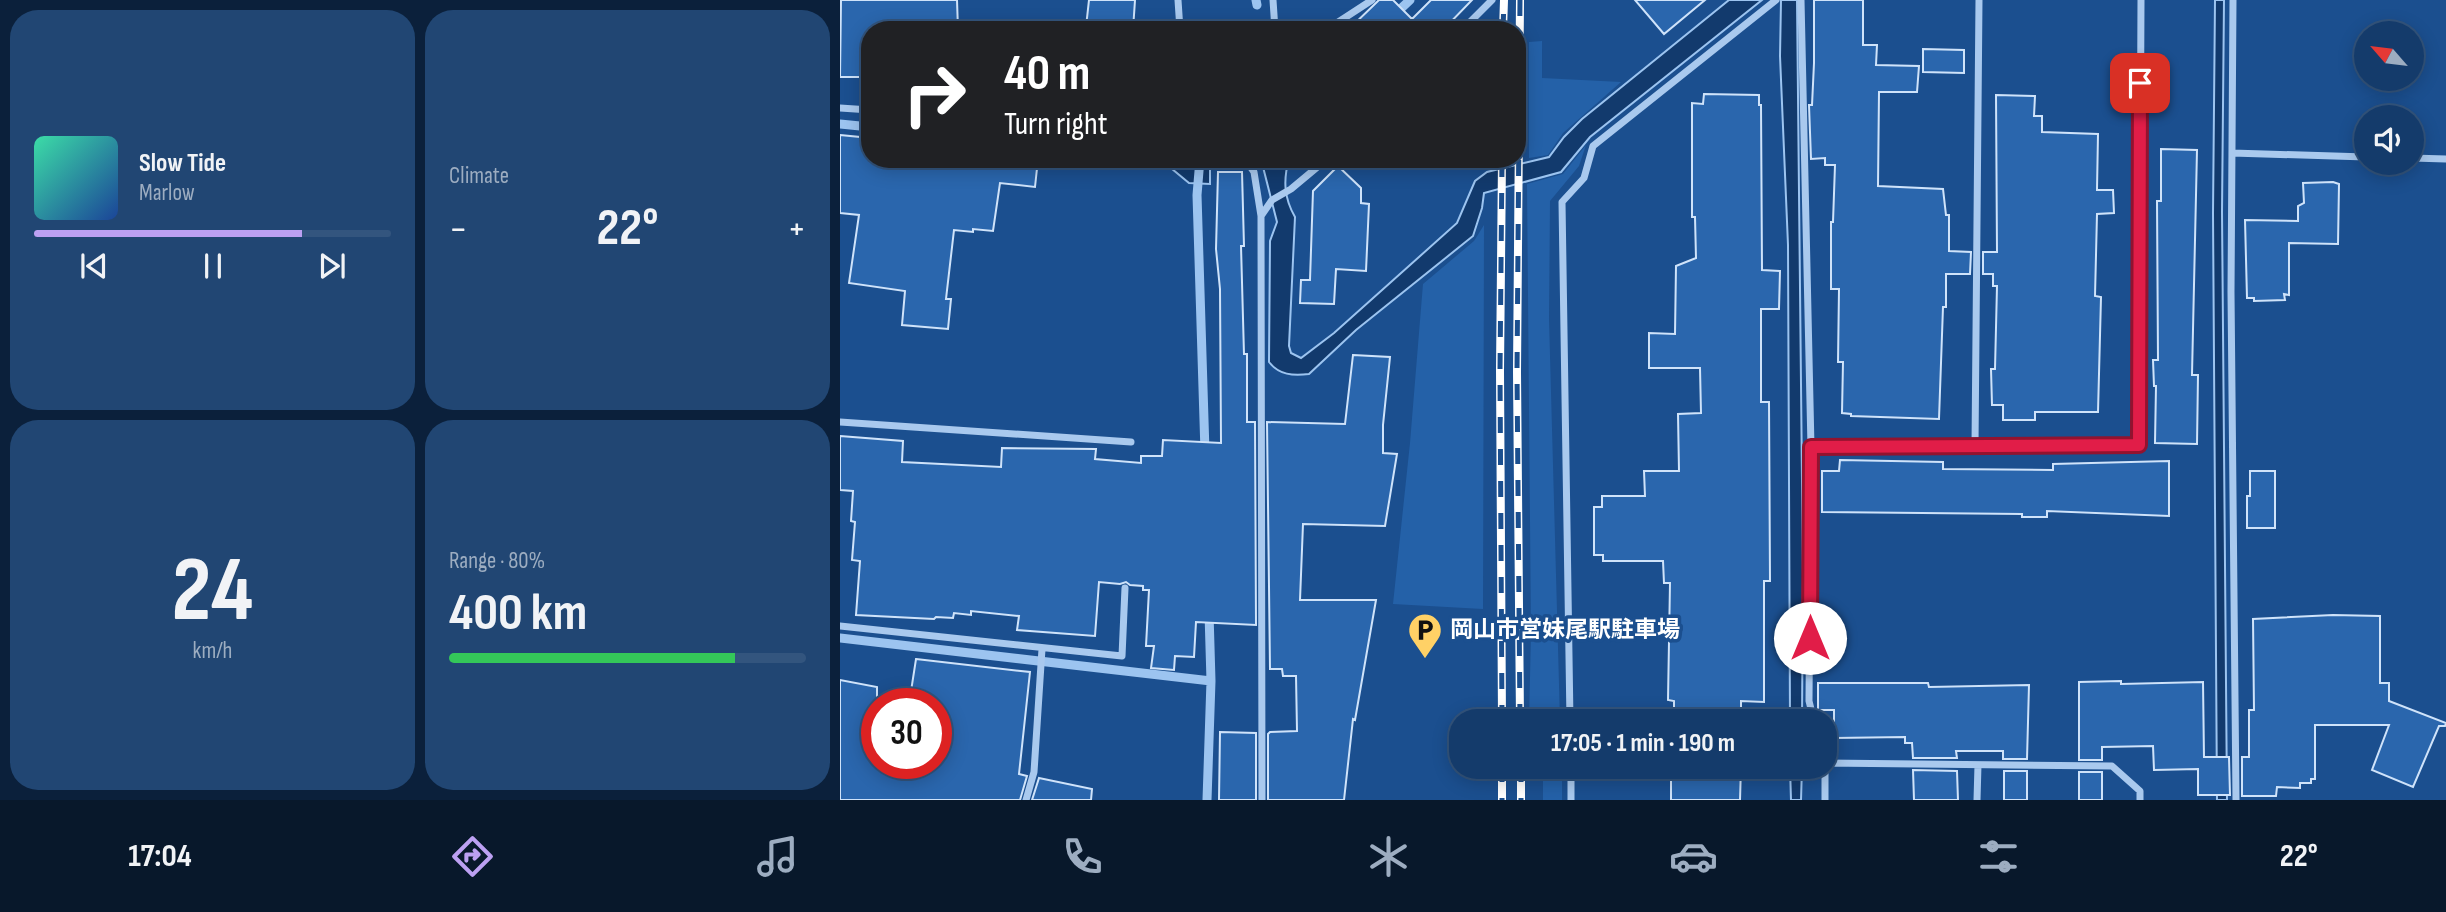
<!DOCTYPE html>
<html lang="en">
<head>
<meta charset="utf-8">
<style>
  body { margin:0; font-family:"Sofia Sans Condensed","Noto Sans JP",sans-serif; background:#214673; color:#f1f3f6; height:100vh; display:flex; flex-direction:column; font-size:26px; white-space:nowrap }
  * { box-sizing:border-box; margin:0 }
  p { font-size:23px; color:#9dadc1 }
  .icon { flex:none; width:38px; height:38px; fill:none; stroke:currentColor; stroke-width:2; stroke-linecap:round; stroke-linejoin:round }
  .map { position:relative; flex:1; overflow:hidden }
  .details { display:flex; flex-direction:column; gap:10px; padding:10px; background:#0b203b; width:840px }
  .details>* { flex:none }
  .guide { position:absolute; left:21px; top:21px; width:665px; height:147px; border-radius:28px; box-shadow:0 4px 18px #0003,0 0 0 2px #33557e; background:#202124; color:#fff; overflow:hidden }
  .needle { width:46px; rotate:298deg }
  .controls { position:absolute; left:1514px; top:21px; display:grid; gap:14px }
  .controls a { display:grid; place-items:center; width:70px; height:70px; border-radius:50%; background:#143b6b; box-shadow:0 4px 18px #0003,0 0 0 2px #33557e; font-size:35px }
  .speed { position:absolute; left:21px; top:688px; display:flex; gap:14px; font-size:35px; font-weight:700; text-align:center }
  .speed>* { display:grid; place-content:center; width:91px; height:91px; border-radius:50%; background:#143b6b; box-shadow:0 4px 18px #0003,0 0 0 2px #33557e; line-height:1 }
  .speed .limit { border:10px solid #d22; background:#fff; color:#111 }
  .pin { position:absolute; display:grid; place-items:center; width:60px; height:60px; color:#fff; margin:-30px; border-radius:14px; box-shadow:0 4px 10px #0006 }
  .me { position:absolute; width:77px; margin:-38px; rotate:0deg; stroke-linejoin:round; filter:drop-shadow(0 0 5px #0008) }
  .turn { display:flex; align-items:center; gap:24px; height:147px; padding:0 28px; font-size:32px }
  .turn .icon { width:91px; height:91px; stroke-width:2.5 }
  .turn b { display:block; font-size:49px; line-height:60px }
  .big { font-size:52px; font-weight:700; line-height:1.1 }
  .details .widget { flex:1; display:flex; flex-direction:column; justify-content:center; gap:10px; min-width:0; padding:0 24px; border-radius:28px; background:#214673 }
  .details .dial { align-items:center; gap:0 }
  .dial b { font-size:91px; line-height:1 }
  .song { display:flex; align-items:center; gap:21px }
  .cover { width:84px; height:84px; border-radius:10px; background:linear-gradient(135deg,hsl(160 70% 55%),hsl(220 70% 35%)) }
  .played { height:7px; border-radius:4px; background:linear-gradient(90deg,#bca0f2 75%,#33557e 75%) }
  .keys { display:flex; justify-content:space-around; direction:ltr }
  .heat { display:flex; justify-content:space-between; align-items:center; font-size:38px; direction:ltr }
  .charge { height:10px; border-radius:5px; background:linear-gradient(90deg,#34c759 80%,#33557e 0) }
  .details .tiles { flex:1; display:grid; gap:10px; grid-template-columns:repeat(2,1fr) }
  .trip { position:absolute; left:609px; top:709px; width:388px; height:70px; border-radius:28px; background:#143b6b; box-shadow:0 4px 18px #0003,0 0 0 2px #33557e; font-weight:700; line-height:70px; text-align:center }
  .tabs { display:flex; height:112px; justify-content:space-around; align-items:center; background:#08182b; color:#9dadc1 }
  .tabs .icon { width:49px; height:49px }
  .tabs .selected { color:#bca0f2 }
  .tabs b { font-size:32px; color:#f1f3f6 }
  main { display:flex; flex:1; min-height:0 }
  .map>svg:first-child { display:block }
</style>
</head>
<body>
<main>
<section class="details">
<div class="tiles">
<div class="widget">
<div class="song"><i class="cover"></i><div><b>Slow Tide</b><p>Marlow</p></div></div>
<div class="played"></div>
<div class="keys"><svg class="icon" aria-label="previous" viewBox="0 0 24 24"><path d="M18 5L8 12l10 7zM5 5v14"/></svg><svg class="icon" aria-label="pause" viewBox="0 0 24 24"><path d="M8 5v14M16 5v14"/></svg><svg class="icon" aria-label="next" viewBox="0 0 24 24"><path d="M6 5l10 7-10 7zM19 5v14"/></svg></div>
</div>
<div class="widget"><p>Climate</p>
<div class="heat"><a>−</a><b class="big">22°</b><a>+</a></div>
</div>
<div class="widget dial"><b>24</b><p>km/h</p></div>
<div class="widget"><p>Range · 80%</p><b class="big">400 km</b><div class="charge"></div></div>
</div>
</section>
<div class="map">
<svg width="1606" height="800" viewBox="0 0 1606 800">
  <rect width="100%" height="100%" fill="#1b4f8f"/>
  <!-- green -->
  <path fill="#2461a8" d="M702,41V78L781,82L723,133L708,155L689,158V42Z
    M746,145L739,166L710,201L709,319L720,721H689L691,633L687,184L723,174Z
    M644,225L643,609L553,604L570,443L583,284L634,241Z
    M703,767H722V800H703Z"/>
  <!-- water -->
  <path fill="#123a6d" stroke="#9cc4f0" stroke-width="2" d="M889,0H922L750,137L721,172L644,193L642,208L633,236L516,330L469,374C453,376 439,375 429,362L430,241L437,222L421,159H449C443,180 444,198 455,217L449,346L451,353L461,358L494,333L617,223L635,181L647,172L709,157L724,137L742,119Z
    M941,0H957L963,576L962,721H950L948,245L940,56Z
    M1375,0H1384L1382,212L1387,800H1377L1373,213Z
    M320,159H370V184L349,183Z
    M950,767H962L961,800H951Z"/>
  <g fill="none" stroke-linecap="round" stroke-linejoin="round">
    <!-- stream -->
    <path stroke="#9cc4f0" stroke-width="9" d="M416,0L417,5
      M553,16L570,0
      M0,124L30,127
      M360,159L357,195L365,452
      M0,638L371,681
      M367,800L371,681L369,613"/>
  </g>
  <!-- building -->
  <path fill="#2a66ad" stroke="#cfe3fa" stroke-width="2" d="M1,0H117L118,30H30V77H0Z
    M249,0H295L293,30L246,27Z
    M539,0H553L572,19L591,0H632L603,30H508Z
    M795,0H865L824,34Z
    M974,0H1023V45H1037L1036,65L1079,66L1077,92H1039L1038,186L1103,189L1106,215H1109V251L1131,252L1130,274H1106V307H1103L1099,419L1011,416V414L1002,413L1003,362H998L999,289H991V222H993L995,165H985V158L971,159L969,105H972L974,63Z
    M1083,49L1124,50V73L1083,72Z
    M864,94L919,95V105H921L922,270L940,271L939,309H921V402H929L930,581H924V702L901,701V721H834V701L828,700L830,583H824L823,561H763V555H754V507H762V496H805L804,471H839L838,414L861,413L860,368H809V333L835,334L836,266L856,258L855,217H852V103L863,104Z
    M1156,95L1195,96L1194,116H1202V132L1258,134L1257,190H1273L1274,213L1257,214L1255,296L1261,297L1258,412H1195V420H1163V405H1152L1151,369H1155L1157,286H1153V274H1143V252H1157Z
    M0,135L30,138V159H198L195,187L160,183L153,231L133,229V232L114,230L106,299H111L108,329L62,325L65,291L9,283L19,215L0,213Z
    M1321,149L1357,150L1352,375H1358L1357,444L1315,443L1316,386H1314L1313,360H1318L1317,201H1321Z
    M498,166L521,188V203L529,204L526,271L496,269L494,304L460,303L461,280H470L473,191Z
    M378,172H402L404,246H401L404,354H407V422H415L416,625L356,622L354,657L335,656L334,670L311,668L314,646H306L309,590H303V586L290,585L286,582L280,584L259,582L255,636L177,630L179,616L131,611V615L114,613L113,618L96,617L94,619L16,615L20,561L12,560L15,522L11,521L13,491L0,490V436L63,441L62,462L161,467L162,448L256,449L255,459L301,463V456H322L323,440L381,443L380,289L376,249Z
    M1493,182L1499,184L1498,244L1449,243V295L1444,294L1445,300L1414,301V298H1407L1405,220L1458,221V206L1464,203L1463,183Z
    M513,355L550,357L543,425V453L557,454L545,526L463,524L460,600H536L515,720L513,719L504,800H428V734L430,732L457,731L456,676H443L442,669H430L427,422L505,424Z
    M1000,460L1103,462V469L1213,470V464L1329,461V516L1207,511V517H1182V514L982,512V471H999Z
    M1410,471H1435V528H1407V496H1410Z
    M1493,615L1540,616V683H1549V701L1606,723L1605,726H1599L1573,787L1532,770L1549,725H1475V779H1471V783H1460V788L1437,787L1436,796H1402V757H1409V710H1414L1413,619Z
    M76,659L190,672L179,774L187,776L180,800H0V680L37,687V763H96V704H69Z
    M1281,681V684L1363,682L1364,757H1389L1390,795H1358V769L1314,770L1313,746L1262,747V760H1239V682Z
    M978,683H1088L1089,687L1189,685L1187,759H1163V751H1116L1117,758H1073L1072,743H1065V737L994,738V710H978Z
    M380,732L416,733V800H379Z
    M831,766H901L900,800H831Z
    M1073,770L1117,771L1118,800H1074Z
    M1164,771H1187V800H1164Z
    M1239,772H1262V800H1239Z
    M199,778L252,789L251,800H192Z"/>
  <g fill="none" stroke-linecap="round" stroke-linejoin="round">
    <!-- street -->
    <path stroke="#a9c9ee" stroke-width="7" d="M338,0L340,30
      M433,0L435,30
      M961,0L971,447L969,701L974,721
      M1393,0L1391,292L1396,800
      M486,30L532,0
      M622,30L652,0
      M0,108L30,110
      M1392,153L1526,157
      M1572,158L1606,159
      M405,159L414,172L421,216L432,200L451,189L487,159
      M421,216L422,800
      M0,422L291,442
      M1135,445L1139,0
      M971,447L1299,445L1301,0
      M0,626L282,656L285,588
      M730,721L722,202L744,178L753,146L936,0
      M985,763L1272,766L1300,791V800
      M731,766V800
      M985,766V800
      M186,800L194,772L202,649
      M1137,800L1138,765"/>
    <!-- rail casing -->
    <g stroke="#fff" stroke-width="8">
      <path id="rail" d="M680,0L677,372L680,721
        M663,30L664,0
        M662,721L660,371L662,159
        M662,766V800
        M681,766V800"/>
    </g>
    <!-- rail -->
    <use href="#rail" stroke="#1b4f8f" stroke-width="5" stroke-dasharray="16" stroke-linecap="butt"/>
  </g>
  <g fill="none" stroke-linecap="round" stroke-linejoin="round">
    <!-- route casing -->
    <g stroke="#92132f" stroke-width="18">
      <path id="route" d="M970,638L971,447L1299,445L1300,83"/>
    </g>
    <!-- route -->
    <use href="#route" stroke="#e11d48" stroke-width="12"/>
  </g>
  <!-- icons -->
  <defs>
    <g id="parking-pin" transform="scale(1.75)"><path d="M0 17L-7.5 6A9.5 9.5 0 1 1 7.5 6Z" fill="#ffd166" stroke="#1b4f8f"/><path d="M-3.5-5.5H1a3.5 3.5 0 0 1 0 7H-1V5.5H-3.5ZM-1-3.4V-.6H.8a1.4 1.4 0 0 0 0-2.8Z" fill="#111"/></g>
  </defs>
  <g fill-rule="evenodd">
    <use href="#parking-pin" x="585" y="630"/>
  </g>
  <g text-anchor="middle" dominant-baseline="central" stroke-width="7" stroke-linejoin="round" paint-order="stroke">
    <!-- poi labels -->
    <g font-size="23" font-weight="bold" fill="#fff" stroke="#1b4f8f" text-anchor="start">
      <text x="610" y="630">岡山市営妹尾駅駐車場</text>
    </g>
  </g>
</svg>
<div class="controls">
<a><svg class="needle" viewBox="-14 -14 28 28"><path d="M0-13l5 13h-10z" fill="#e53935"/><path d="M0 13l5-13h-10z" fill="#9dadc1"/></svg></a>
<a><svg class="icon" aria-label="sound" viewBox="0 0 24 24"><path d="M4 9h4l5-4v14l-5-4H4zM17 9q2 3 0 6"/></svg></a>
</div>
<div class="speed"><div class="limit">30</div></div>
<div class="pin" style="left:1300px;top:83px;background:#d93025"><svg class="icon" aria-label="arrive" viewBox="0 0 24 24"><path d="M6 21V4h12l-3 4 3 4H6"/></svg></div>
<svg class="me" style="left:970px;top:638px" viewBox="-20 -20 40 40"><circle r="19" fill="#fff"/><path d="M0-13L10 11 0 6-10 11z" fill="#e11d48"/></svg>
<div class="trip">17:05 · 1 min · 190 m</div>
<div class="guide">
<div class="turn"><svg class="icon" aria-label="right" viewBox="0 0 24 24"><path d="M7 20v-9h11M14 6l5 5-5 5"/></svg><div><b>40 m</b>Turn right</div></div>
</div>
</div>
</main>
<nav class="tabs">
<b>17:04</b>
<svg class="icon selected" aria-label="directions" viewBox="0 0 24 24"><path d="M12 3l9 9-9 9-9-9zM9 14v-3h6M13 9l2 2-2 2"/></svg>
<svg class="icon" aria-label="music" viewBox="0 0 24 24"><path d="M9 18V5l10-2v13"/><circle cx="6" cy="18" r="3"/><circle cx="16" cy="16" r="3"/></svg>
<svg class="icon" aria-label="phone" viewBox="0 0 24 24"><path d="M5 4h4l2 5-3 2q2 4 5 5l2-3 5 2v4C11 20 4 13 5 4z"/></svg>
<svg class="icon" aria-label="climate" viewBox="0 0 24 24"><path d="M12 3v18M4 7l16 10M4 17L20 7"/></svg>
<svg class="icon" aria-label="car" viewBox="0 0 24 24"><path d="M5 17H2v-5l4-1 3-4h7l3 4 3 1v5h-3M9 17h6M6 11h13"/><circle cx="7" cy="17" r="2"/><circle cx="17" cy="17" r="2"/></svg>
<svg class="icon" aria-label="filters" viewBox="0 0 24 24"><path d="M4 7h16M4 17h16"/><circle cx="9" cy="7" r="2"/><circle cx="15" cy="17" r="2"/></svg>
<b>22°</b>
</nav>
</body>
</html>
